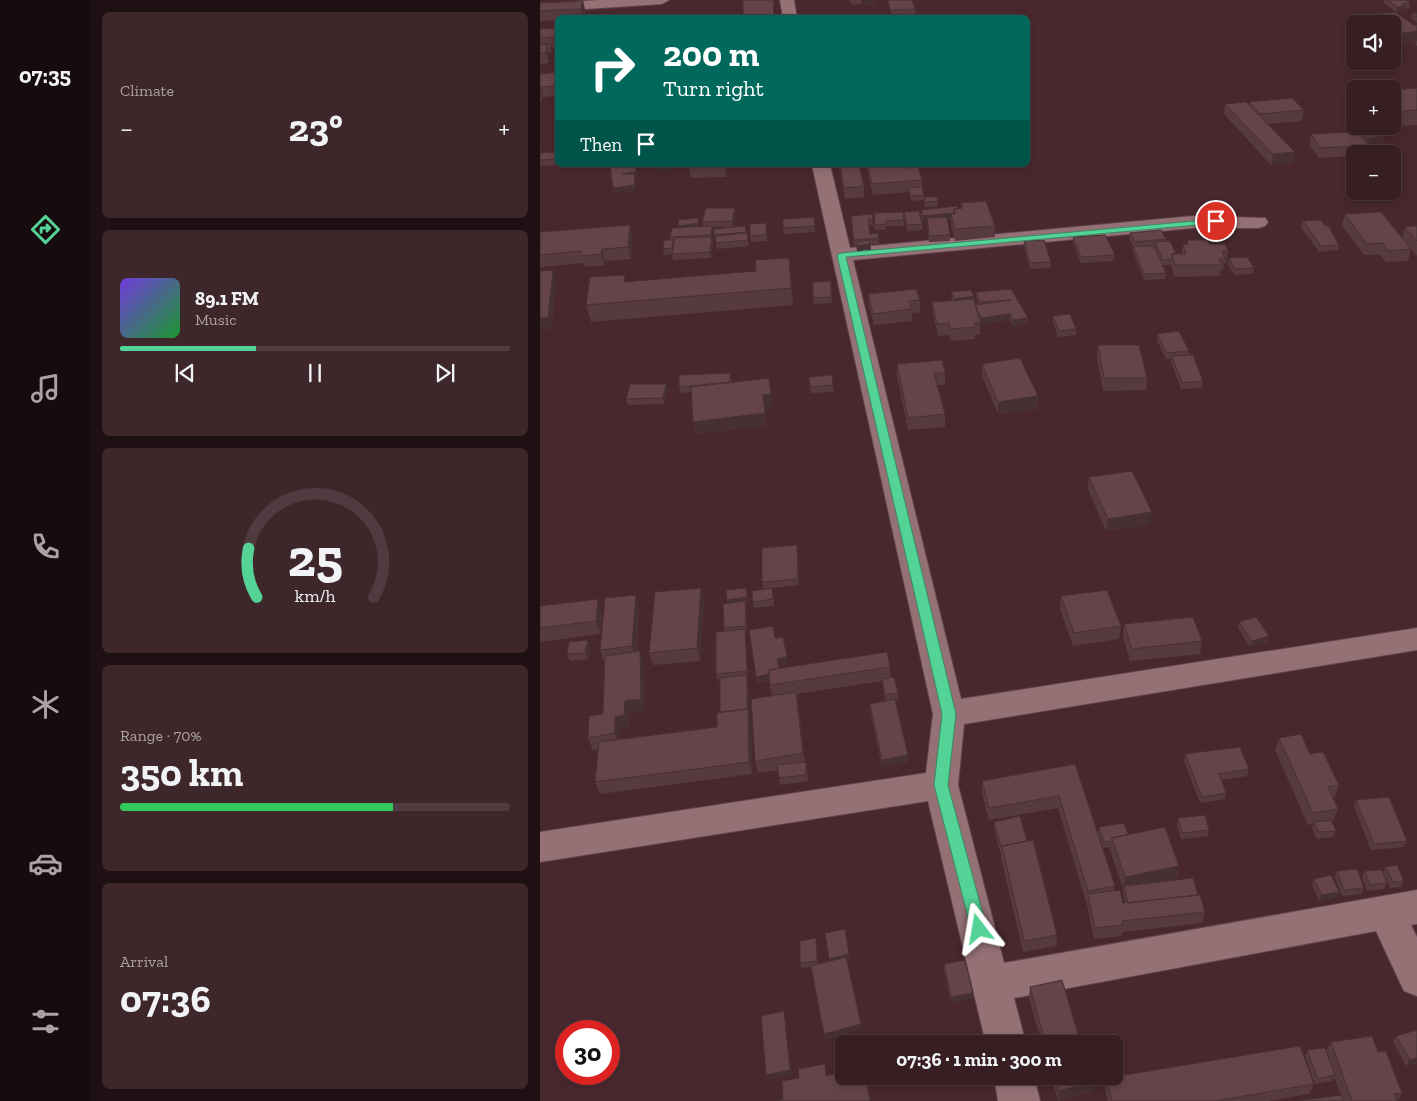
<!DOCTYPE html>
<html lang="en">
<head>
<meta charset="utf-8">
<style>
  body { margin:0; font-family:"Zilla Slab",serif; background:#3d272a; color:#f1f3f6; height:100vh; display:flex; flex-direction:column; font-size:19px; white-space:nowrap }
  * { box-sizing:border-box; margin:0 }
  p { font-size:16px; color:#aaa2a5 }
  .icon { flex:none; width:28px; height:28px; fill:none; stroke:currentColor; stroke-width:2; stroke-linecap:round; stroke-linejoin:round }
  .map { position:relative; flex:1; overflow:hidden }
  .drawer { display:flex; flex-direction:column; gap:12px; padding:12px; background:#1e1013; width:450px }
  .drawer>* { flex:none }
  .banner { position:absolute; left:15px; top:15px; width:475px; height:152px; border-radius:8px; box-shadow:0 2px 8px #0003,0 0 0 1px #503c40; background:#00695c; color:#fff; overflow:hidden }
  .buttons { position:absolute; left:806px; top:15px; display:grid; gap:10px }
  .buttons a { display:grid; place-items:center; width:55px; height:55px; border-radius:8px; background:#361e22; box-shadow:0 2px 8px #0003,0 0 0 1px #503c40; font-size:25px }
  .speed { position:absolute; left:15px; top:1020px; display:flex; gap:10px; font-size:25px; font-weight:700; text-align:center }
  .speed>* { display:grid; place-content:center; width:65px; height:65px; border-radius:50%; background:#361e22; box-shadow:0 2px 8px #0003,0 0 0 1px #503c40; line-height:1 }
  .speed .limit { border:8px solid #d22; background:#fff; color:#111 }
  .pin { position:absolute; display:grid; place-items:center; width:42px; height:42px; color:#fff; margin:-21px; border:2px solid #fff; border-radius:50%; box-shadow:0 1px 5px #0007 }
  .me { position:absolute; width:55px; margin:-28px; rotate:346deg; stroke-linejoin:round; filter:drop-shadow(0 0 4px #0008) }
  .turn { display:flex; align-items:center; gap:18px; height:105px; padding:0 25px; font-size:22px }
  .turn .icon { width:65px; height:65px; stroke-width:2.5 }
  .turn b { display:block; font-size:35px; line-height:42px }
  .then { display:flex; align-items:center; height:48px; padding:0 25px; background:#0003; gap:10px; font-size:19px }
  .big { font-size:38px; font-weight:700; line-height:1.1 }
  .drawer .widget { flex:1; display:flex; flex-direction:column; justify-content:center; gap:8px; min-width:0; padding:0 18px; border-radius:8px; background:#3d272a }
  .drawer .dial { align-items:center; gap:0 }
  .dial svg { height:130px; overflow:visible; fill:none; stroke:#503c40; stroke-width:7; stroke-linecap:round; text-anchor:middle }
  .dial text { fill:#f1f3f6; stroke:none }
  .song { display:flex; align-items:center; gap:15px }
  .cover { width:60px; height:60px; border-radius:8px; background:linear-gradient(135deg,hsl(260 70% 55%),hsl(130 70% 35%)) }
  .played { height:5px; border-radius:2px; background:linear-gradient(90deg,#54d396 35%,#503c40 35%) }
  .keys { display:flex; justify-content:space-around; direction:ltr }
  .heat { display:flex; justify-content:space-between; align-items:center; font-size:28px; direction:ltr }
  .charge { height:8px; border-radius:4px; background:linear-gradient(90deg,#34c759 70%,#503c40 0) }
  .trip { position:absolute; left:295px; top:1035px; width:288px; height:50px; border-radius:8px; background:#361e22; box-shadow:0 2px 8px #0003,0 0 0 1px #503c40; font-weight:700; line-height:50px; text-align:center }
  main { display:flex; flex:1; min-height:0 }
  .dock { display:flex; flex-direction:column; width:90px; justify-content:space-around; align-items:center; background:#160c0e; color:#aaa2a5 }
  .dock .icon { width:35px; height:35px }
  .dock .selected { color:#54d396 }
  .dock b { font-size:22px; color:#f1f3f6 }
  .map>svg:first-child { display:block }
</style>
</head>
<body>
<main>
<nav class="dock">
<b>07:35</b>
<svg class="icon selected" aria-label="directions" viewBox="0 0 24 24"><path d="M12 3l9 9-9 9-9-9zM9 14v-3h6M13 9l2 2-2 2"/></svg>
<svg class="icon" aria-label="music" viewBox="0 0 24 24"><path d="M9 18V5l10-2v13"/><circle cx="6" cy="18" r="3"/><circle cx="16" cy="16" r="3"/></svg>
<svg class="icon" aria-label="phone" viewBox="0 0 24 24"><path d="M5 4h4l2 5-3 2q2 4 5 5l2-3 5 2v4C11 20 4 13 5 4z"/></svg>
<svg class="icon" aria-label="climate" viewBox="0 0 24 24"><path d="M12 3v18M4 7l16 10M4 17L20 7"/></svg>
<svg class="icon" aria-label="car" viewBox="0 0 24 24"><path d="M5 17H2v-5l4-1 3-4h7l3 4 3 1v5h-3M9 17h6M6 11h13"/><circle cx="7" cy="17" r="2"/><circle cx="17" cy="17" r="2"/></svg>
<svg class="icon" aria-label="filters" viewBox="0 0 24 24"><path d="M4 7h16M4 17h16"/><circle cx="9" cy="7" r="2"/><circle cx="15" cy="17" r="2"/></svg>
</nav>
<section class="drawer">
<div class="widget"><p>Climate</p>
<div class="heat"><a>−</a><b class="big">23°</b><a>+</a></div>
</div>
<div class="widget">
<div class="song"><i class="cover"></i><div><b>89.1 FM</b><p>Music</p></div></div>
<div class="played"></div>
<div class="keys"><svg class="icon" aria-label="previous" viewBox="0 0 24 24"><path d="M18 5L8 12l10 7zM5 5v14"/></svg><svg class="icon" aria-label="pause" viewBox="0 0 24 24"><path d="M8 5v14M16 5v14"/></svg><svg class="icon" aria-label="next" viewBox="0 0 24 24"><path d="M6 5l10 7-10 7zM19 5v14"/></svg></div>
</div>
<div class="widget dial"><svg viewBox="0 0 100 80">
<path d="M14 69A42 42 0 1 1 86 69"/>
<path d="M14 69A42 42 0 0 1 9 39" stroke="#54d396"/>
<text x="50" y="56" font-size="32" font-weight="700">25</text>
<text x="50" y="72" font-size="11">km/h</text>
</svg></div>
<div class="widget"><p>Range · 70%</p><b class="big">350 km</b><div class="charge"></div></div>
<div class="widget"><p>Arrival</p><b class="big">07:36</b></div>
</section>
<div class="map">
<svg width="877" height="1101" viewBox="0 0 877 1101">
  <rect width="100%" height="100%" fill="#48282e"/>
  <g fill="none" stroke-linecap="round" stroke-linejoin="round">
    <!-- minor casing -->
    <g stroke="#60454a" stroke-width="2">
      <path id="minor" d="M58,0H129L122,4L0,12V4Z
        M240,0H254L257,18H243Z
        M272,165H290L310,248L653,216L725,218L728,222L725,226L718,228H653L313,260L421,699L877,628V650L424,724L418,785L464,963L877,890V924L871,925L877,937V996L864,991L836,931L474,998L486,1044H446L388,801L0,862V832L386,773L393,714Z
        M454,1076H494L500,1101H458Z"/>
    </g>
    <!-- minor -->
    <use href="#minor" fill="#957176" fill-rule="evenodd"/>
  </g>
  <!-- wall -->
  <path fill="#573a3f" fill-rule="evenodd" d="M203,0H234V18H203Z
    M309,0H321V4L311,5Z
    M347,0H372L375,9L376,14L351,15Z
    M844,0H866L870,3L869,8H866L865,11L856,12L843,2Z
    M43,1L45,10L44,18H18V20L0,21V3Z
    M872,13H877V23L871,18Z
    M830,14L874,25H877V46L875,45L876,41L852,44V24H828Z
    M18,28V47H13V49L11,53H9V63L0,64V29Z
    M18,72V96L3,97L2,102H0V74Z
    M877,88V125L837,127L836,126H852V90Z
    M709,102L764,110L762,121L728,124L753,163L731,165L684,114L685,104H709Z
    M813,126L844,136L843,142L828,143L829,145L827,154H815V156L779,158L769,145L771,134L813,132L812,131Z
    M0,145L1,148L0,153L18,152V165L0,166Z
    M150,165H188L186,177L151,178L149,167Z
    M299,165H319L324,186V197L305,199Z
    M326,165H364V168L382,180V188L384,197L398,201V206L385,207L384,200L371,201L369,192L333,195Z
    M421,203L455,226V237L415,241L411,225V219H407L410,235V241L389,242L387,222H383L381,216V210L421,208Z
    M363,212L364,226H346V230H335L334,225Z
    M364,212L382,224V230L367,231L364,218Z
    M196,213L193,227H172L173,232L172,239L173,242L171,258L133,260L132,254L124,255L123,249L130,240V237L139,227L158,218L159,227L163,226L162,222Z
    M332,214L333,225H329L330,234L339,238V244L330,245L331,250L317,251L316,246H314L311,216Z
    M805,214L862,238L865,227L877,226V256L870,248L871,249L868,261L846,262L840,255H824L802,226Z
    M274,217L275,232L244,234L243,228Z
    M763,221L799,245L798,250L779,252L761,227Z
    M205,226L209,246L177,249L174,235Z
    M227,229V241L211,242L210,236Z
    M0,232L93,236L91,259L65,261L64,265L44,267L43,263L0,267Z
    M590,233L626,239V241L636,254H642L643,244H647V240L669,244L688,251L686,263H684L683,270H681L680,276L634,277L631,265H623L626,273L625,279L604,280L593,252V246L589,239Z
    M533,237L575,255L574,261L541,263L533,243Z
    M484,241L511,262V268L490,269L484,247Z
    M689,258L714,268L713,274L694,275L688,264Z
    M251,274L253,305L51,322L46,305L86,282Z
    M291,281L292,303L274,304L273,298Z
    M471,289L488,318V324L473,326L470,320L441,324L440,321V335H435V339L411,341L409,335L398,336L393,314L392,302L412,301L411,292L434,296L435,305H439L436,298V292Z
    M328,294L380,300V312L372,313V321L334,325L329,306Z
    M513,316L536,329V335L518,337L513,322Z
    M617,334L649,351V355L663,381L662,388L641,389L631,362L632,359H626L617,340Z
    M558,345L607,378L606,390L563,391L557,357Z
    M357,364L405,373V385H397L405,414V427L368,430L357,376Z
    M442,364L498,409L458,414L442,376Z
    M292,375L294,392L271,393L269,377Z
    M192,379V382L233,406L224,407L227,425L156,434L153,422L151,392L141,393L139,387Z
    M128,390L124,404L88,405L86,399Z
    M549,477L612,512L610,525L566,531L548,489Z
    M258,551L259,585L223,589L222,582Z
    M207,594L208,603L206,604L207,632L205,633L208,677H207L208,681L209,712L211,721L212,774L60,794L55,782L58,749L53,750L48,738L63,714L64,663L60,650L99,607L97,651H100L104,664L105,711L89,714V728L80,729L79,739L177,727L180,712V680L178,681L176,674L185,631L184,628L188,604Z
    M234,595V606L214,608L213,602Z
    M521,596L581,626L579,639L533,646L520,609Z
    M164,601L160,661L113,665L109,653Z
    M0,606L62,612L60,634L0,642Z
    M699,622L729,636L727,643L710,647L698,628Z
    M584,624L662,641L660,654L590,661L583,637Z
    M235,638L248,664L239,665V668L350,667L351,678L358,693V700H355L368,762L342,767L330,710V704L345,701L342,681L257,694L265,762H266L267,768L268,781L240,785L238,770L218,773L215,761L232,696L229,681L217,683L216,677Z
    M50,647L48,659L30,661L27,654Z
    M739,738L770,754L799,785L794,798H793L798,809L793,821H792L796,831L793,837L777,839L772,828L774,824L768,825L735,750Z
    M645,754L709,769L707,776L681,780L686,793L685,799L660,803L644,761Z
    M535,764L558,834L559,827L588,834L639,866L637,878L614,882L658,895L665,912L662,923L582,932L581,936L554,939L547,905V902H546L518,808L449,820L442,793V781ZM570,847V850L583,888V892L585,903H583L574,891L575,886L563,848Z
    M816,800L867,841L864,847L831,850L814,806Z
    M638,818L669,830L668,836L641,839L637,825Z
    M454,822L517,935L516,946L483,952L461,858V852H460L454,828Z
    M846,867L864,881L861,887L850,888L844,874L847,883L844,889L827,891L822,877L825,871L843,873Z
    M797,871L824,888L821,894L802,896L795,877Z
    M774,879L799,892L796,898L779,901L772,885Z
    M305,929L310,960L307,961L322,1029L285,1040L271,967L261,968L260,963L277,944L278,964L289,961Z
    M404,964L433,998L411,1003L404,970Z
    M490,987L541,1044H502L489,998Z
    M856,1036L877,1063L866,1066L853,1042Z
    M791,1042L838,1052L862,1093L857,1101H756L801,1095L794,1077L792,1081L775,1084L765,1056L767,1050L786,1052Z
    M288,1076H327V1077L243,1099Z
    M511,1076H552L553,1082L552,1092L518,1101Z
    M567,1078L774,1084L769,1094L729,1101H568L565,1089Z"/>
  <!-- shaded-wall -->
  <path fill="#473033" d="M335,0L336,5H324L323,1Z
    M43,1L45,10L44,18L41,9Z
    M866,6L865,11L856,12L857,7Z
    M877,31V41L852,44V35Z
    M7,44L9,54V63L6,53Z
    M12,44L13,49L11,53L10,47Z
    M1,87L3,97L2,102L0,94Z
    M844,136L843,142L826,144L827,138Z
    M755,152L753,163L731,165L733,154Z
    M95,165L98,178H95L96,191L74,194L73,188L83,180Z
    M118,165H137V169L119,171Z
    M185,165H188L186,177Z
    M195,208L196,213L193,227L192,221Z
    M414,213V219L411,214V219L387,222V218V222H383V216Z
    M159,223L160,229L140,231L139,226Z
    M90,225L93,236L91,259L88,247Z
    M172,226L173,232L171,258L170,252Z
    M330,244L331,250L317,251V246Z
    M62,249L65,261L64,265L61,254Z
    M249,258L251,274L253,305L251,288Z
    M13,270L16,281L12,329L0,330V318Z
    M434,296V302L414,305V299Z
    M470,314V320L441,324V318Z
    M488,318V324L473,326V320Z
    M229,378L233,406L224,407L227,425L156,434L153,422Z
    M126,384L128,390L124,404L123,398Z
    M498,396V409L458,414V402Z
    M612,512L610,525L566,531L568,519Z
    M257,545L258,551L259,585L258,579Z
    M161,588L164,601L160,661L157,648Z
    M206,588L208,603L206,604L207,632L206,626L188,606L187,600Z
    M96,595L99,607L96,659L92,646Z
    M58,599L62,612L60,634L56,621Z
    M205,629L206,635L208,677L207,671Z
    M729,636L727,643L710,647L712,641Z
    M48,640L50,647L48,659L45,653Z
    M100,651L104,664L105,711L89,714V728L80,729L79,746L75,733V717L85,701Z
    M247,657L248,664L239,665L237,659Z
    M240,672L241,678L217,683L216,677Z
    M207,675L208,681L209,712L211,721L212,774L209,762Z
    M256,692L258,705L265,765L263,753Z
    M368,755V762L342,767V760Z
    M639,866L637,878L584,888V886L583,888L585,877Z
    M799,892L796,898L779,901L782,895Z
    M276,938L277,944L278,966L277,961Z
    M309,954L310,960L290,964L289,959Z
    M433,993V998L411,1003V997Z
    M244,1011L245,1017L252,1075L228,1080L226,1075Z
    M321,1024L322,1029L285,1040L284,1034Z
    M877,1058V1063L866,1066L870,1060Z
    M553,1082L552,1092L518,1101L519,1091Z"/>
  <!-- building -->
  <path fill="#654449" stroke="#473033" d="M203,0H233L234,16L203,18Z
    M348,0H372L375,9L350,10Z
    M848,0H866L870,3L862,4L866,6L857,7Z
    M43,1L41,9L0,11V3Z
    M855,12L874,25H877V31L852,35V24H843L830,14Z
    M872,13H877V17Z
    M18,28V37L0,38V29Z
    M0,44H12L10,47L8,48L7,44L0,45Z
    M7,44L6,53H0V45Z
    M18,72V86L1,87L0,90V74Z
    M877,88V110L852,112V90Z
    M752,98L764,110L720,114L709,102Z
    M706,102L755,152L733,154L685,104Z
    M815,125V126H832L844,136L827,138L813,126Z
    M818,132L829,145L781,148L771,134Z
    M18,152V159L0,160V153Z
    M70,165H95L96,172L82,174H94L95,185L73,188Z
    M150,165H185V166L149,167Z
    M300,165H319L324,186L304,188Z
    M327,165H364V168L378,167L382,180L332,184Z
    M382,187L384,195L371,196L368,188Z
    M384,197H397L398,201L385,202Z
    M446,201L455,226L415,229L411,214H415L414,209L423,208L421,203Z
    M417,206L418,209H414V213L383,216L381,210Z
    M166,208H195L192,221L162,222Z
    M379,211L382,224L367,225L364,212Z
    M363,212L364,220L346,221V224L334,225L335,213Z
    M841,212L871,249L849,251L843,243L827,244L805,214Z
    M332,214L333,219H328L330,234L338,233L339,238L314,240L311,216Z
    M274,217L275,226L243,228V219Z
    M407,217L410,235L389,236L387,218Z
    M158,218L159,223L139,226L138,220Z
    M781,220L785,226L788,225L799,245L781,246L763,221Z
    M226,223V235L210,236V224Z
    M90,225L88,247L62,249L61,254L41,256V251L0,255V232Z
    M172,226L171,235L130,237L132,228Z
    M205,226L206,232L174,235L173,229Z
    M877,226V241L865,227Z
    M621,230L626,239L595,242L590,233Z
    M207,233L208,240L176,243L175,236Z
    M565,235L575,255L541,257L533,237Z
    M172,237L170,252L132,254L135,238Z
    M124,240H133L132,248L123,249Z
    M329,240L330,244L317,246L316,242Z
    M504,240L511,262L490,263L484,241Z
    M647,240H668L669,244H685L688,251H682L685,259H679L682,265H635L632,254H646L643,244H648Z
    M630,241L636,254H632V259L623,260L615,242Z
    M593,246H614L626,273L604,274Z
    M707,257L714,268L695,269L689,258Z
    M249,258L251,288L46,305L50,277L85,275L84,282L216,271L215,260Z
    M13,270L8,317L0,318V271Z
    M291,281V297L273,298V282Z
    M376,289L380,300L369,301L371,309L333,314L328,294Z
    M471,289L488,318L473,320L470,314L441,318L435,305L471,300L440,302L436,292Z
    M431,290L434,296L414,299L411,292Z
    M434,299L440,323H434L435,327L410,329L409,323L397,324L392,302Z
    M530,314L536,329L519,331L513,316Z
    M639,331L649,351L627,353L617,334Z
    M558,345H599L607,378H564Z
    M653,355L663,381L642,383L632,356Z
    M480,358L498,396L458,402L442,364Z
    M402,360L405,373H394L405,414L368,418L357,364Z
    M190,373V382L139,387V375Z
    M292,375L293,385L270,387L269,377Z
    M229,378L231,394L223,395L225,413L153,422L151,387Z
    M90,384H126L123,398L86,399Z
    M592,471L612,512L568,519L549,477Z
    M257,545L258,579L222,582V548Z
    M161,588L157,648L109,653L115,592Z
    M206,588L207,597L187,600L186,590Z
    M232,588L233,599L213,602L212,591Z
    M567,590L581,626L534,633L521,596Z
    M96,595L92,646L60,650L65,598Z
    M58,599L56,621L0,628V606Z
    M205,601L206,626L184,628L183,604Z
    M653,617L662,641L592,649L584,624Z
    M716,617L729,636L712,641L699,622Z
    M233,626L235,638L243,637L247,657L237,659L239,668L229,670V674L216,677L209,630Z
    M205,629L207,671L176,674V632Z
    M48,640L45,653L27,654L29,642Z
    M100,651L101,699L85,701L84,715L75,717V733L48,738L49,716L63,714L65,656Z
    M347,652L350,667L230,685L229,670Z
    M207,675V709L180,712V678Z
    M354,677L358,693L345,695L342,679Z
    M256,692L263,753L215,761L211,699Z
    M355,699L368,755L342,760L330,704Z
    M208,709L209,762L55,782L59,742L177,727V713Z
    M761,734L770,754L783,752L799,785L788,787L798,809L773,813L739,738Z
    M700,747L709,769L679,774L686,793L662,797L645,754Z
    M266,762V775L239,778L237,765Z
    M535,764L575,886L548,891L519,796L449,808L442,781Z
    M849,797L867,841L834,844L816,800Z
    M665,815L669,830L642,833L638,818Z
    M480,816L487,841L461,846L454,822Z
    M791,820L796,831L779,832L774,822Z
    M584,823L588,834L572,838L571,841L564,842L559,827Z
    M625,827L639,866L585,877L572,838Z
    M493,840L517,935L484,941L462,846Z
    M857,865L864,881L853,882L846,867Z
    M817,869L824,888L804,890L797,871Z
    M842,870L847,883L830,885L825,871Z
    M791,875L799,892L782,895L774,879Z
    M653,878L658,895L588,903L584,886Z
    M580,890L583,903L660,895L665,912L582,921L583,925L555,928L548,894Z
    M305,929L309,954L289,959L285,933Z
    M276,938L277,961L260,963V941Z
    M306,957L321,1024L284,1034L271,966Z
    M425,960L433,993L411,997L404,964Z
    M522,980L541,1044H506L490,987Z
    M244,1011L250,1070L226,1075L221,1016Z
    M877,1030V1058L870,1060L856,1036Z
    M832,1036L838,1052L846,1051L862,1093L854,1094L857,1101H812L791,1042Z
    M760,1046L774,1084L675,1101H572L567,1078Z
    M785,1048L795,1075L778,1079L767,1050Z
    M304,1053V1071L302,1072L300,1054Z
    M285,1064L286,1076L304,1071V1076H305L306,1082L326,1077L330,1101H236L243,1099L242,1081L259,1078L258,1069Z
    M515,1076H552L553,1082L519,1091Z
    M801,1095L803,1101H756Z"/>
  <!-- route -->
  <path fill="#54d396" stroke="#378962" d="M676,219H679V223L306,257L416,714L408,785L447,929L444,934L439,936L433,934L431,929L394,785L402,714L297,255L301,253Z"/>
</svg>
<div class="buttons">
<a><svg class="icon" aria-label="sound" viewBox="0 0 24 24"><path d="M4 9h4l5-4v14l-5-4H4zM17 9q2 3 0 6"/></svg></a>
<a>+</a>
<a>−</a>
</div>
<div class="speed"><div class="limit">30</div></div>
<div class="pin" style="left:676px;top:221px;background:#d93025"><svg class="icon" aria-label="arrive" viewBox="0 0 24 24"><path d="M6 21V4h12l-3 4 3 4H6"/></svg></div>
<svg class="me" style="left:439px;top:929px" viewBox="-20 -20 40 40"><path d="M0-17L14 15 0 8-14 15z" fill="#54d396" stroke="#fff" stroke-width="4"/></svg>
<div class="trip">07:36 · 1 min · 300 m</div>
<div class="banner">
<div class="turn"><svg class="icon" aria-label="right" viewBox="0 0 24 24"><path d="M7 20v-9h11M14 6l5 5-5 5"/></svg><div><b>200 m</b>Turn right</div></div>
<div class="then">Then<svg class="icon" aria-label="arrive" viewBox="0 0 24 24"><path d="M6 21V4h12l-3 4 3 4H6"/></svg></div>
</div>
</div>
</main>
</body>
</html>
